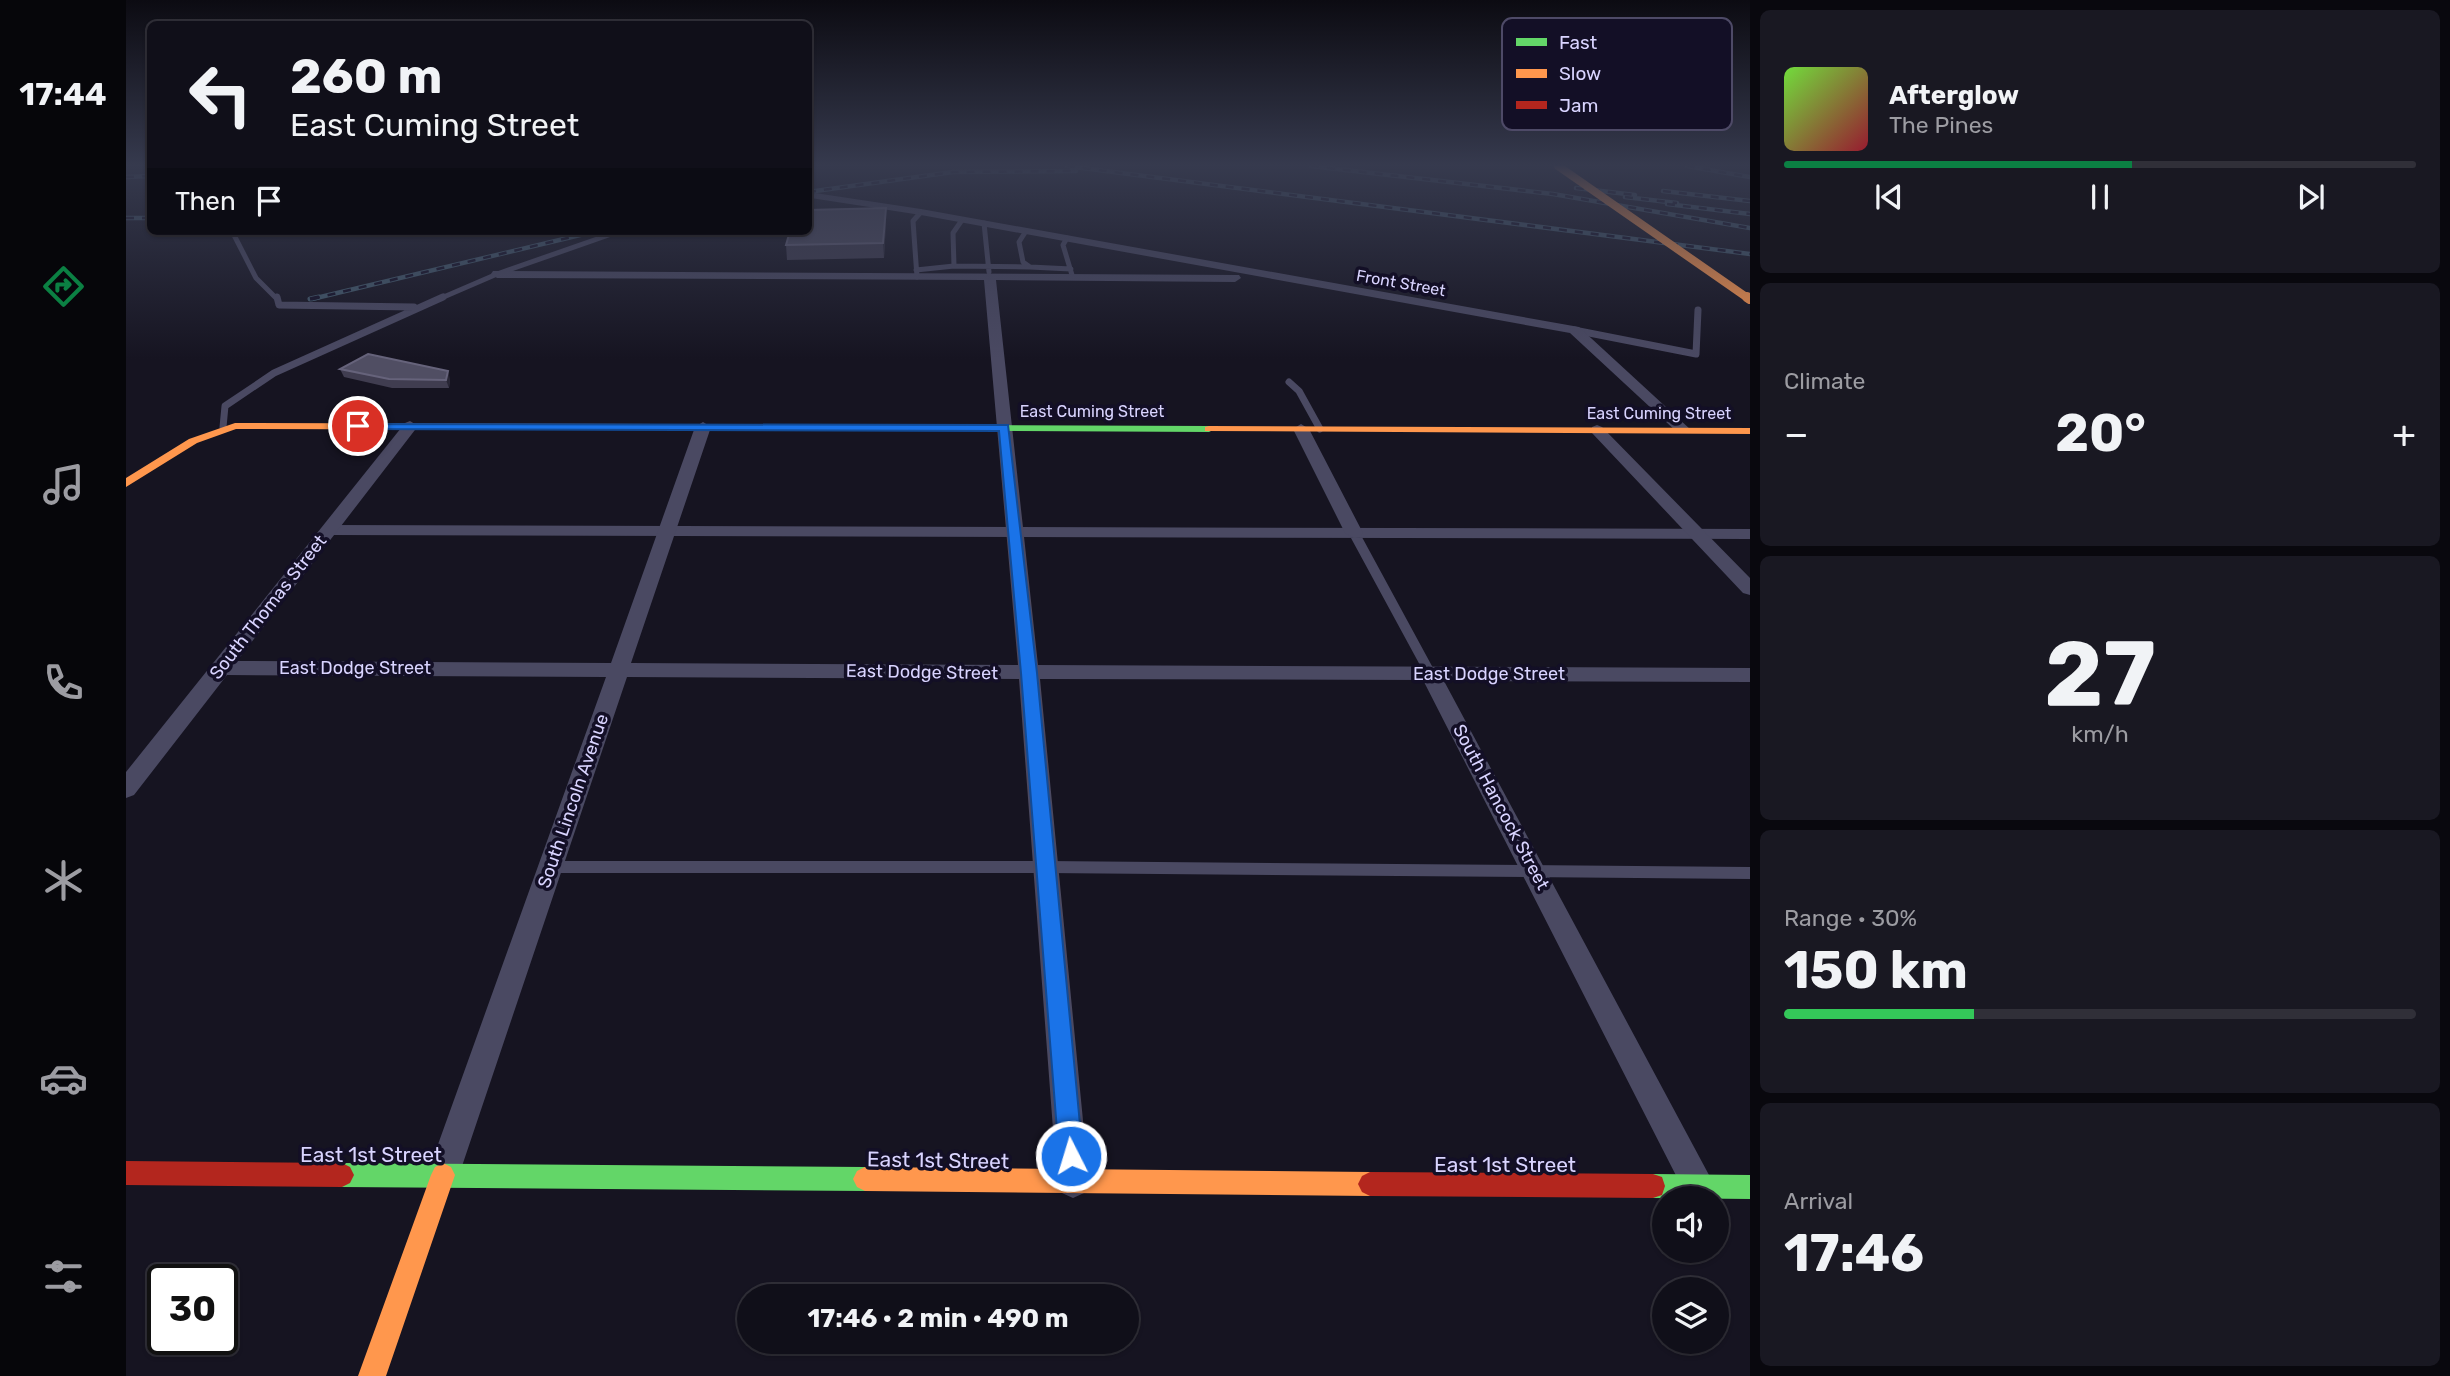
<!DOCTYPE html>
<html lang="en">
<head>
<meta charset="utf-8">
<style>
  body { margin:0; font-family:Rubik,sans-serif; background:#191822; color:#f1f3f6; height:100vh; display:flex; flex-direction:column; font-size:26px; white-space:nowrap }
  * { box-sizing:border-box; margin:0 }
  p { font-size:23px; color:#9c9ca2 }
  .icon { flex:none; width:38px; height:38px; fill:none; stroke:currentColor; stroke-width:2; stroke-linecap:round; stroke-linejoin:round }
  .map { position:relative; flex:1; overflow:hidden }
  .details { display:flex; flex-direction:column; gap:10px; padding:10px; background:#09080e; width:700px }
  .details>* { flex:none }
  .hud { position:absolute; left:21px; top:21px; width:665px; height:214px; border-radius:10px; box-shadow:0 2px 5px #0004,0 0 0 2px #302f38; background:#100f19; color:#f1f3f6; overflow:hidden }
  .tools { position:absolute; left:1526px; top:1186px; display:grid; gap:14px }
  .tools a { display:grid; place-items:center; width:77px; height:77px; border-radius:50%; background:#100f19; box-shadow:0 2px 5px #0004,0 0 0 2px #302f38; font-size:35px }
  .speed { position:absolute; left:21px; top:1264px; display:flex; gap:14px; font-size:35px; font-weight:700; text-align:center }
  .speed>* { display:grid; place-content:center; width:91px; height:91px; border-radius:50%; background:#100f19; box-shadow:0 2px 5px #0004,0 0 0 2px #302f38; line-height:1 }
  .speed .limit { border:4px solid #111; border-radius:10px; background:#fff; color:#111 }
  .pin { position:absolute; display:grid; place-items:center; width:60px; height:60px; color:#fff; margin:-30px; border:4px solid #fff; border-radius:50%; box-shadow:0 2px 7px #0007 }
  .me { position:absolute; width:77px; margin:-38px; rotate:355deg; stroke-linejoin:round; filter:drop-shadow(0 0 5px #0008) }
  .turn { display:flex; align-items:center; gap:24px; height:147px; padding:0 28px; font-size:32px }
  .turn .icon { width:91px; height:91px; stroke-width:2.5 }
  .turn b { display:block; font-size:49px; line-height:60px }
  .then { display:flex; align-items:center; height:66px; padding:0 28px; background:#0003; gap:14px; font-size:26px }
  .big { font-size:52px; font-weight:700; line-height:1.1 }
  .details .card { flex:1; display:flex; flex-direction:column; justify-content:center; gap:10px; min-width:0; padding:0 24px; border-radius:10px; background:#191822 }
  .details .dial { align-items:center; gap:0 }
  .dial b { font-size:91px; line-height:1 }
  .song { display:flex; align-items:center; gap:21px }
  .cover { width:84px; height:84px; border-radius:10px; background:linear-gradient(135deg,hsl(100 70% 55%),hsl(350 70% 35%)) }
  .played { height:7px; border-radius:4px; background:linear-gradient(90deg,#0b8043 55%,#302f38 55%) }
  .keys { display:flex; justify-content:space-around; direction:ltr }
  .heat { display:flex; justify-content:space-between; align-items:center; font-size:38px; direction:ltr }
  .charge { height:10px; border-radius:5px; background:linear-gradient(90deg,#34c759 30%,#302f38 0) }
  .trip { position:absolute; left:611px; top:1284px; width:402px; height:70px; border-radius:35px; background:#100f19; box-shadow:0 2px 5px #0004,0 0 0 2px #302f38; font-weight:700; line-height:70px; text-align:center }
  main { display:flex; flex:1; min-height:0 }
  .tab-bar { display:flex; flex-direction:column; width:126px; justify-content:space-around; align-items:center; background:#06060a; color:#9c9ca2 }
  .tab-bar .icon { width:49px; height:49px }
  .tab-bar .on { color:#0b8043 }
  .tab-bar b { font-size:32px; color:#f1f3f6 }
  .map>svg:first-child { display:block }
</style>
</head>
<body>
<main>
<nav class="tab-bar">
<b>17:44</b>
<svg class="icon on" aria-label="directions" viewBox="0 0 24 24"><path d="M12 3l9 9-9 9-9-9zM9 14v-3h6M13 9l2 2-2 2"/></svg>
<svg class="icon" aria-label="music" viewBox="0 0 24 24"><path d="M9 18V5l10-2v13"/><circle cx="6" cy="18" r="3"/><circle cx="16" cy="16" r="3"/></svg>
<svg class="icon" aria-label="phone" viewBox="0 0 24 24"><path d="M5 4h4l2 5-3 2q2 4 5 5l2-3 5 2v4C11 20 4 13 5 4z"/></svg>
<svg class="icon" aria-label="climate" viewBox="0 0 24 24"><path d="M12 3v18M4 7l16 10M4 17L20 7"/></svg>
<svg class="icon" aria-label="car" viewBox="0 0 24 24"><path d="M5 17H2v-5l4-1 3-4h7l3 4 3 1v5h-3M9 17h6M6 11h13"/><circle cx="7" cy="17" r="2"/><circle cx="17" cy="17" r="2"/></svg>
<svg class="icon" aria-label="filters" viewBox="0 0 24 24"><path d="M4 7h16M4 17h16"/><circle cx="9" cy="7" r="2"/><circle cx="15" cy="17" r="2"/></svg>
</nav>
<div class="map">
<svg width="1624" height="1376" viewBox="0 0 1624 1376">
  <rect width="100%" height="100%" fill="#161421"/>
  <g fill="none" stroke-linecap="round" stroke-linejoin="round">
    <!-- lane-far3 -->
    <path stroke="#4a4962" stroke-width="5" d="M836,220L827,233L828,266L904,267
      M858,223L863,272
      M111,231L108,235L130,278L151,299
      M900,231L893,242L897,262L904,267L945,269
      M941,238L937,245L946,275
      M790,270L828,266
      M791,277L787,221L795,212
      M313,299L371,274L494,231"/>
    <!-- lane-far2 -->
    <path stroke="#4a4962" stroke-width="7" d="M151,297L153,305L288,307
      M1448,330L1570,354L1572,310
      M1163,382L1173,391L1194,429
      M97,427L99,406L148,373L317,297"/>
    <!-- lane-far1 -->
    <path stroke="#4a4962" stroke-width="10" d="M203,530L1624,534
      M1228,533L1304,673"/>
    <!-- lane -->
    <path stroke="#4a4962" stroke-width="12" d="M425,867H920L1624,873"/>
    <!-- street -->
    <path fill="#4a4962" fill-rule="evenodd" d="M689,193L795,209L1453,327L1565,430L1562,433H1552L1444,333L795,215L685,198Z
      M367,271L1113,275L1115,278L1109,282L870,280L912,665L1624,668V682L1318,681L1583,1175L1588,1186L1583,1197H1561L1297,680L914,679L963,1182L958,1193L947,1198L936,1193L931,1182L893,679L501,677L333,1175L328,1186L317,1191L306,1186L301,1175L480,677L101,675L8,795L0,798V772L279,423L284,421L292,426L111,661L485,663L569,427L577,422L585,427L505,663L892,665L858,280L371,278L365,274Z
      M1175,424L1183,429L1237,533L1234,537L1228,538L1219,533L1167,429Z
      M1471,425L1476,427L1624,578V595L1617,593L1466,433V427Z"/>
    <!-- fast -->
    <path fill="#63d668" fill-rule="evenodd" d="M541,424L1083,426L1089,429L1083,432L537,429V425Z
      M216,1163L739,1167L747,1171L751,1179L747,1187L739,1191L216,1187L208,1183L204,1175L208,1167Z
      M1527,1174L1624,1175V1199L1527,1198L1518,1195L1515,1186L1518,1177Z"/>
    <!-- slow -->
    <path fill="#ff974d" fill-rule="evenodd" d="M109,423L541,424L547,427L541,430L110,429L71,443L0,487V478L63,439Z
      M1083,426L1624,428V434L1079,431V427Z
      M317,1163L325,1167L329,1175L260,1376H232L305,1175L309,1167Z
      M739,1167L1244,1172L1252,1176L1256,1184L1252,1192L1244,1196L739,1191L731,1187L727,1179L731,1171Z"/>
    <!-- jam -->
    <path fill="#b3261e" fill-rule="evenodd" d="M0,1161L216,1163L224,1167L228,1175L224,1183L216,1187L0,1185Z
      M1244,1172L1527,1174L1536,1177L1539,1186L1536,1195L1527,1198L1244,1196L1236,1192L1232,1184L1236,1176Z"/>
    <!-- rail-far1 casing -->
    <g stroke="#43596b" stroke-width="4.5">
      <path id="rail-far1" d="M941,166L1624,254
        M1185,166L1427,194L1624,228
        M1561,166L1624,177
        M0,177L24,176
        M1450,188L1509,195
        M1537,191L1624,201
        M682,192L827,172L950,171
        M1499,197L1551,203
        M1541,204L1624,214
        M0,218H24
        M186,299L471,231"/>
    </g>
    <!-- rail casing -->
    <g stroke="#43596b" stroke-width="5">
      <path id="rail" d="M184,299L193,297"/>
    </g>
    <!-- rail-far1 -->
    <use href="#rail-far1" stroke="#130f26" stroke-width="2.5" stroke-dasharray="8" stroke-linecap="butt"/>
    <!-- rail -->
    <use href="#rail" stroke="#130f26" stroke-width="3.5" stroke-dasharray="10" stroke-linecap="butt"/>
    <!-- slow-bridge-far1 -->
    <path stroke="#ff974d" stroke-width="8" d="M1432,166L1623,299"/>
    <!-- slow-bridge -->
    <path stroke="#ff974d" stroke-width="10" d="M1621,297L1624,299"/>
  </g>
  <!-- wall -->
  <path fill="#403d50" d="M760,208V222L758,258L661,260L660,245Z
    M214,369L324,379L323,388H266L218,377Z"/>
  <!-- shaded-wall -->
  <path fill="#282635" d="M760,208V222L758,258L757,243Z
    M322,371L324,379L323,388L320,380Z"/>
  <!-- building -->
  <path fill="#504e63" stroke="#66637b" stroke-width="2" d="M760,208L757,243L660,245L664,231H682V210Z
    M242,354L322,371L320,380L263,379L214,369Z"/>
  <!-- sky -->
  <linearGradient id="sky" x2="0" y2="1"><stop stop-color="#0c0b12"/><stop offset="0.46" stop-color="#363a4e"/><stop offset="1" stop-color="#363a4e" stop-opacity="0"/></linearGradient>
  <rect width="1624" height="359" fill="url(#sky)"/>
  <!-- route -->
  <path fill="#1a73e8" stroke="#114b97" stroke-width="2" d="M228,424L882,425L911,673L957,1156L953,1164L945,1168L937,1164L933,1156L895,673L873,431L232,429L226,426Z"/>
  <g text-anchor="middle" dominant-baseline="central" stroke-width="7" stroke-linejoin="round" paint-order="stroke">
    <!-- far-street labels -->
    <g font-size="16" fill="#d9d4ff" stroke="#130f26">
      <text transform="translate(1275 283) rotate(10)">Front Street</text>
      <text x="966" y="411">East Cuming Street</text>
      <text x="1533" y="413">East Cuming Street</text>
    </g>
    <!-- street labels -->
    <g font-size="18" fill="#d9d4ff" stroke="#130f26">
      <text transform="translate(142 607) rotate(-52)">South Thomas Street</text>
      <text x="229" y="668">East Dodge Street</text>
      <text transform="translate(796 672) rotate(1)">East Dodge Street</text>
      <text x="1363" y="674">East Dodge Street</text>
      <text transform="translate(447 801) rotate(-71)">South Lincoln Avenue</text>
      <text transform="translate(1375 807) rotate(62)">South Hancock Street</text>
    </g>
    <!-- near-street labels -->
    <g font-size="21" fill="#d9d4ff" stroke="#130f26">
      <text x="245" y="1154">East 1st Street</text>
      <text transform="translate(812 1160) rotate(1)">East 1st Street</text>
      <text x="1379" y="1164">East 1st Street</text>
    </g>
  </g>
  <!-- legend -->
  <rect x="1376" y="18" width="230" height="112" rx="10" fill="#130f26" stroke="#4e4a67" stroke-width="2"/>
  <rect x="1390" y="38" width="31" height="8" fill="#63d668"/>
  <rect x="1390" y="69" width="31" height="9" fill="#ff974d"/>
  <rect x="1390" y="101" width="31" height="8" fill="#b3261e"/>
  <g font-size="19" fill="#d9d4ff">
    <text x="1433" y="49">Fast</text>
    <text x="1433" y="80">Slow</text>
    <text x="1433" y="112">Jam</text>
  </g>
</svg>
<div class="tools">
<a><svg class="icon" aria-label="sound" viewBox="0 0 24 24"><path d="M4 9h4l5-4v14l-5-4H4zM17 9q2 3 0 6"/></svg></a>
<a><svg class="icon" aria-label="layers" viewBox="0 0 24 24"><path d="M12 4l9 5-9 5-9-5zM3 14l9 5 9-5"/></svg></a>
</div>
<div class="speed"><div class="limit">30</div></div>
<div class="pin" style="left:232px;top:426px;background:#d93025"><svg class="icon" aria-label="arrive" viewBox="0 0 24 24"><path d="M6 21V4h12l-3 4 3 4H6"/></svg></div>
<svg class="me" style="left:945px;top:1156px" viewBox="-20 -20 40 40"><circle r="17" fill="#1a73e8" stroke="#fff" stroke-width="3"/><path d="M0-11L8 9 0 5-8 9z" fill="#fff"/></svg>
<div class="trip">17:46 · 2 min · 490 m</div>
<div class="hud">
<div class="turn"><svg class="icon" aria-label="left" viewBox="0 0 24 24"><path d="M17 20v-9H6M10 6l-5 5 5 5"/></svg><div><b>260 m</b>East Cuming Street</div></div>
<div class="then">Then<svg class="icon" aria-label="arrive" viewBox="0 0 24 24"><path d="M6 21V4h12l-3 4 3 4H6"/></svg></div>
</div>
</div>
<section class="details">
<div class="card">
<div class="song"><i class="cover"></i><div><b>Afterglow</b><p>The Pines</p></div></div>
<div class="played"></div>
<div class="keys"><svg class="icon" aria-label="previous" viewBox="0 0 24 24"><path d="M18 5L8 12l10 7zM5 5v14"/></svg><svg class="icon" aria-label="pause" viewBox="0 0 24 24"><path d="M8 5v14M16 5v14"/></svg><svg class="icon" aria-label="next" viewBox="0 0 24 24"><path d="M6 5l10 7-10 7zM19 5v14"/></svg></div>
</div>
<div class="card"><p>Climate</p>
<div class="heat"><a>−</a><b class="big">20°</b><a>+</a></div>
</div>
<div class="card dial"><b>27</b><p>km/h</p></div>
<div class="card"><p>Range · 30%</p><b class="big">150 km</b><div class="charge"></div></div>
<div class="card"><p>Arrival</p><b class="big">17:46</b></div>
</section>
</main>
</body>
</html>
